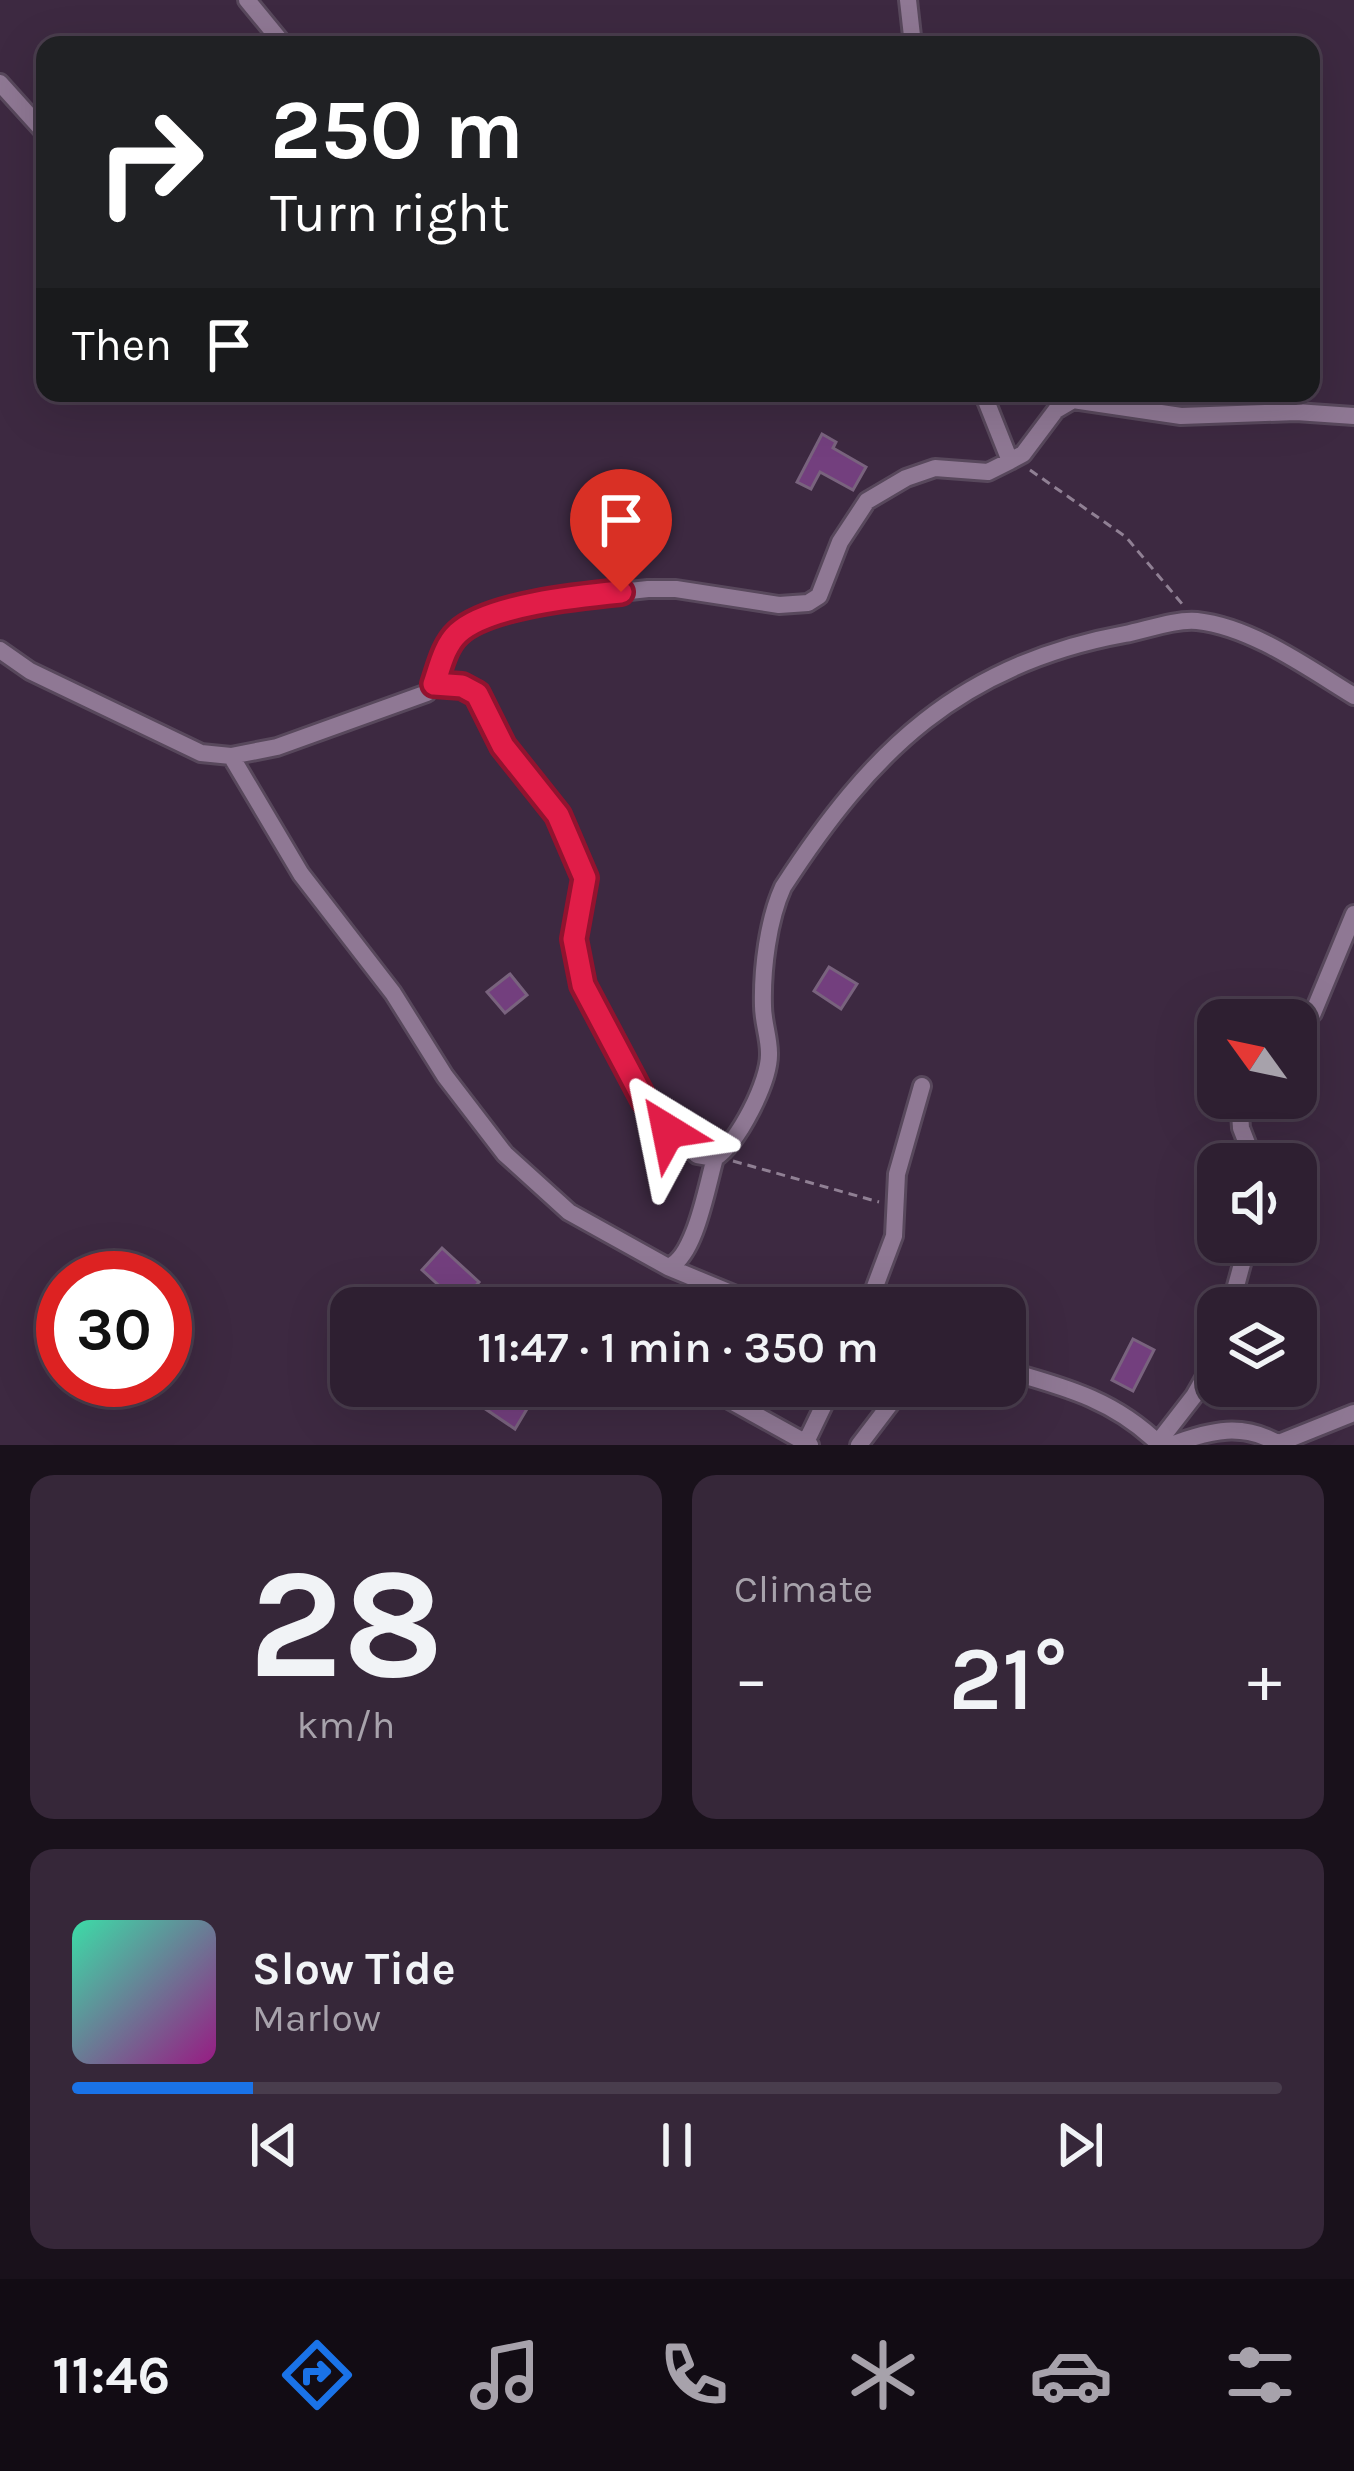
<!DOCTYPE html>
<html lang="en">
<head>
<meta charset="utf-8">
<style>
  body { margin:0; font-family:Karla,sans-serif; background:#362739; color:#f1f3f6; height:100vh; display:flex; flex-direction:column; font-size:45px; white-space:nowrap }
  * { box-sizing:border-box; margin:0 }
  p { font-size:39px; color:#a7a2ab }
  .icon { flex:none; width:66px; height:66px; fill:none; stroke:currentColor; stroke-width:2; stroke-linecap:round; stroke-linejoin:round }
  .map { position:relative; height:1445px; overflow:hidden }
  .drawer { display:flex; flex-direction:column; gap:30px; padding:30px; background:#19111b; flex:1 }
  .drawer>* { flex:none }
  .banner { position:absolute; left:36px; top:36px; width:1284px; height:366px; border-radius:24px; box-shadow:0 12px 48px #0002,0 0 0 3px #493d4d; background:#202124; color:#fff; overflow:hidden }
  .needle { width:78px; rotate:303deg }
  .buttons { position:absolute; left:1197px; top:999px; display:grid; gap:24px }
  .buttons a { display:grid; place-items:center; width:120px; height:120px; border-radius:24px; background:#2e1f31; box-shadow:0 12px 48px #0002,0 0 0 3px #493d4d; font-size:60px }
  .speed { position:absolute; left:36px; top:1251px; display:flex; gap:24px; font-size:60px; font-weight:700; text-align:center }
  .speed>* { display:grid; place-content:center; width:156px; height:156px; border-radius:50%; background:#2e1f31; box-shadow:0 12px 48px #0002,0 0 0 3px #493d4d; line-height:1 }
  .speed .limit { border:18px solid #d22; background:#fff; color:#111 }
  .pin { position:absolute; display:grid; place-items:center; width:102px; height:102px; color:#fff; margin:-123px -51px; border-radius:50% 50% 50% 0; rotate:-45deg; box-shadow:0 0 12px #0007 }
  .pin .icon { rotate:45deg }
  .me { position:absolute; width:132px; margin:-66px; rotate:325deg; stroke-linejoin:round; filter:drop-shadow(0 0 9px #0008) }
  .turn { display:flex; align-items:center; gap:42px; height:252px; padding:0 36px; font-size:54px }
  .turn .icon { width:156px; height:156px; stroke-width:2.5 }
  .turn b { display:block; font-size:84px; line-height:102px }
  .then { display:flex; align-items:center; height:114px; padding:0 36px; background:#0003; gap:24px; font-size:45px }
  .big { font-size:90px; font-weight:600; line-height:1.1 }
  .drawer .card { flex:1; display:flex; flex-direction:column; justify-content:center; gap:18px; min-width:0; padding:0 42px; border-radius:24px; background:#362739 }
  .drawer .dial { align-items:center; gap:0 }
  .dial b { font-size:156px; line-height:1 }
  .song { display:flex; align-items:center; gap:36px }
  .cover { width:144px; height:144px; border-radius:18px; background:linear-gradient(135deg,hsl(160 70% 55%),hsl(310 70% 35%)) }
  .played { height:12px; border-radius:6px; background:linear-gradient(90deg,#1a73e8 15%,#493d4d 15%) }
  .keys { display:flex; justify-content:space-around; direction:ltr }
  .heat { display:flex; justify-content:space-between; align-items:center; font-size:66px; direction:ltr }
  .drawer .tiles { flex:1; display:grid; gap:30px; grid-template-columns:1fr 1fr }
  .card:last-child { grid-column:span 2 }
  .trip { position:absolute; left:330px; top:1287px; width:696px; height:120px; border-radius:24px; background:#2e1f31; box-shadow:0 12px 48px #0002,0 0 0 3px #493d4d; font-weight:600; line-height:120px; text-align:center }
  .menu { display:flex; height:192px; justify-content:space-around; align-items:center; background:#120c14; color:#a7a2ab }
  .menu .icon { width:84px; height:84px }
  .menu .selected { color:#1a73e8 }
  .menu b { font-size:54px; color:#f1f3f6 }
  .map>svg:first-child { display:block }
</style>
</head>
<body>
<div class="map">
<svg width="1354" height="1445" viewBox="0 0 1354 1445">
  <rect width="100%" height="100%" fill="#3d2941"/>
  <!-- building -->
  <path fill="#733f7e" stroke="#79637e" stroke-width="3" d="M822,434L836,442L833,448L866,467L853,490L820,472L811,489L797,482Z
    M829,967L857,984L841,1009L814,991Z
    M510,974L527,995L505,1013L487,992Z
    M442,1248L479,1282L459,1304L422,1270Z
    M1133,1339L1154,1350L1133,1391L1112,1380Z
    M497,1389L527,1409L515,1429L484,1408Z"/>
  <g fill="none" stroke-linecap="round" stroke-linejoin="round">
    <!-- street casing -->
    <g stroke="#58485c" stroke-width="22">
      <path id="street" d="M247,0L284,45
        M908,0L913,45
        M0,83L45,133
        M983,393L1010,461
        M0,650L30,671L201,753L231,756L277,747L427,693L459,632L479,621L566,598L648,589H676L779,605L808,603L819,596L840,542L867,501L906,478L935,468L988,472L1010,461L1023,454L1056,410L1073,400L1181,416L1296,412L1354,416
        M434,684L462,686L477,694L503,746L558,816L585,878L574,939L583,985L655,1115L697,1155L715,1158C738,1143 770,1081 769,1053C769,1037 763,1022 763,1006C762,969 768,920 783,887C871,751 960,664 1125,634C1146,630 1175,619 1197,621C1252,627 1308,668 1354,696
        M231,756L301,874L393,993L445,1076L505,1154L569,1212L668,1267C695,1258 707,1185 715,1158
        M1296,1032L1313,1013L1354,914
        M1239,1098L1241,1128L1255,1164
        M668,1267L767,1308
        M867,1308L894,1236L897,1174L922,1086
        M1230,1308L1248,1242
        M1005,1370C1065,1387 1115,1400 1160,1445
        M704,1386L810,1445
        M806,1442L833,1386
        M859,1445L904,1386
        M1156,1445L1194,1396L1218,1354
        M1171,1445C1211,1430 1243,1422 1281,1445
        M1274,1445L1354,1413"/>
    </g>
    <!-- path -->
    <path stroke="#908094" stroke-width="3" stroke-dasharray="9 6" stroke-linecap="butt" d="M1030,470L1126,537L1183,605
      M733,1161L879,1202"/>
    <!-- street -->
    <use href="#street" stroke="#8f7894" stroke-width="16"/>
  </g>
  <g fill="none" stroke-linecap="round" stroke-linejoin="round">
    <!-- route casing -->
    <g stroke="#92132f" stroke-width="30">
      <path id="route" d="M621,592C580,596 488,605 458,633C444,646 440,667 434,684L462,686L477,694L503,746L558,815L585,878L574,939L583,985L644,1100L668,1131"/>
    </g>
    <!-- route -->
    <use href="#route" stroke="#e11d48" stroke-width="21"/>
  </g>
</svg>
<div class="buttons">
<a><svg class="needle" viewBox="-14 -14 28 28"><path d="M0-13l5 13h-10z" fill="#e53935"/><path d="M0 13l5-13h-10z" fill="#a7a2ab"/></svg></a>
<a><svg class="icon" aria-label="sound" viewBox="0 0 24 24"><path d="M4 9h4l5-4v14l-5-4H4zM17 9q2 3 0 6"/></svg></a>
<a><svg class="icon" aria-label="layers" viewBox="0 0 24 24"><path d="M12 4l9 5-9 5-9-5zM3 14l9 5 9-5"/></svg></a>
</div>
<div class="speed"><div class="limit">30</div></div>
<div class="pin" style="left:621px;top:592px;background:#d93025"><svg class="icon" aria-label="arrive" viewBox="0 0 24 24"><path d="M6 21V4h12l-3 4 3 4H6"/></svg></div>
<svg class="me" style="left:668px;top:1131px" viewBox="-20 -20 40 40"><path d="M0-17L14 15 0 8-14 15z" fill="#e11d48" stroke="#fff" stroke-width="4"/></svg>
<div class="trip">11:47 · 1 min · 350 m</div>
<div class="banner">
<div class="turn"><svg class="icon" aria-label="right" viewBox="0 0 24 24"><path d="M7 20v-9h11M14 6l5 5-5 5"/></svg><div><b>250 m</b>Turn right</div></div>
<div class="then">Then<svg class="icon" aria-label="arrive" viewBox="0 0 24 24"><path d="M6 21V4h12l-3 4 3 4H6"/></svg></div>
</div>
</div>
<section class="drawer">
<div class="tiles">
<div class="card dial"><b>28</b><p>km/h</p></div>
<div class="card"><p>Climate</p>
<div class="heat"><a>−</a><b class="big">21°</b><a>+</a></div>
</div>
<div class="card">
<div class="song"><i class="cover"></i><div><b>Slow Tide</b><p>Marlow</p></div></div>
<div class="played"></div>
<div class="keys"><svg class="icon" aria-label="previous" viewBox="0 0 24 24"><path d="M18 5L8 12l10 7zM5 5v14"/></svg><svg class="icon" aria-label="pause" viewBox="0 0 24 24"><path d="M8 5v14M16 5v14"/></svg><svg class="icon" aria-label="next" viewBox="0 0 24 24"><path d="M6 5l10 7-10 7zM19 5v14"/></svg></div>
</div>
</div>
</section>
<nav class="menu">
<b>11:46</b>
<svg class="icon selected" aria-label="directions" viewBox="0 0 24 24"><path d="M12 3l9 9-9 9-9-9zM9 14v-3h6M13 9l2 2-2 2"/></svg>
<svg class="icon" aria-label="music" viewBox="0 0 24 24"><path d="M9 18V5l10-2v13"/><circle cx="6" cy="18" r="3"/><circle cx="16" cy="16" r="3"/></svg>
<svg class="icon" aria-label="phone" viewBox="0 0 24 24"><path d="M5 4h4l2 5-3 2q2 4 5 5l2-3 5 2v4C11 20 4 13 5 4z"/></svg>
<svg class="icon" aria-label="climate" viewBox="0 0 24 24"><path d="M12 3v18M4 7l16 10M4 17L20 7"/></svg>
<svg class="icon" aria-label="car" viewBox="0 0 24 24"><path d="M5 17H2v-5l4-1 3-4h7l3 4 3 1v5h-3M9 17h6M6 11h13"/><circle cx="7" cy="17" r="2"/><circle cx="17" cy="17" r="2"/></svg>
<svg class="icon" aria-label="filters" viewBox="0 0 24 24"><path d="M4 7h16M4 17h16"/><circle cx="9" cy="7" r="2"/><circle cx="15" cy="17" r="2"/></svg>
</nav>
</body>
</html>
